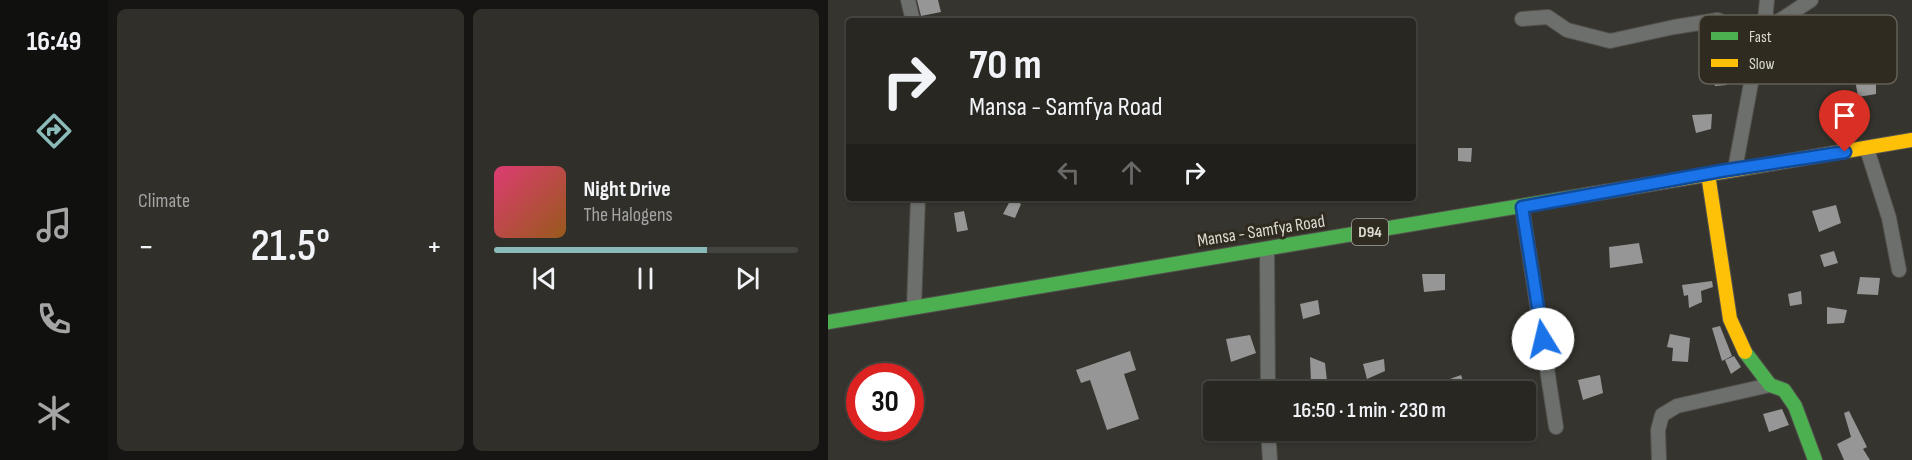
<!DOCTYPE html>
<html lang="en">
<head>
<meta charset="utf-8">
<style>
  body { margin:0; font-family:"Sofia Sans Condensed",sans-serif; background:#302f2a; color:#f1f3f6; height:100vh; display:flex; flex-direction:column; font-size:22px; white-space:nowrap }
  * { box-sizing:border-box; margin:0 }
  p { font-size:20px; color:#a5a5a5 }
  .icon { flex:none; width:33px; height:33px; fill:none; stroke:currentColor; stroke-width:2; stroke-linecap:round; stroke-linejoin:round }
  .map { position:relative; flex:1; overflow:hidden }
  .drawer { display:flex; flex-direction:column; gap:9px; padding:9px; background:#161513; width:720px }
  .drawer>* { flex:none }
  .guide { position:absolute; left:18px; top:18px; width:570px; height:183px; border-radius:6px; box-shadow:0 2px 4px #0004,0 0 0 2px #444440; background:#282722; color:#f1f3f6; overflow:hidden }
  .speed { position:absolute; left:18px; top:363px; display:flex; gap:12px; font-size:30px; font-weight:700; text-align:center }
  .speed>* { display:grid; place-content:center; width:78px; height:78px; border-radius:50%; background:#282722; box-shadow:0 2px 4px #0004,0 0 0 2px #444440; line-height:1 }
  .speed .limit { border:9px solid #d22; background:#fff; color:#111 }
  .pin { position:absolute; display:grid; place-items:center; width:51px; height:51px; color:#fff; margin:-62px -26px; border-radius:50% 50% 50% 0; rotate:-45deg; box-shadow:0 0 6px #0007 }
  .pin .icon { rotate:45deg }
  .me { position:absolute; width:66px; margin:-33px; rotate:351deg; stroke-linejoin:round; filter:drop-shadow(0 0 4px #0008) }
  .turn { display:flex; align-items:center; gap:21px; height:126px; padding:0 24px; font-size:27px }
  .turn .icon { width:78px; height:78px; stroke-width:2.5 }
  .turn b { display:block; font-size:42px; line-height:51px }
  .lanes { display:flex; align-items:center; height:57px; padding:0 24px; background:#0003; justify-content:center; gap:30px; direction:ltr }
  .lanes .off { opacity:.35 }
  .big { font-size:45px; font-weight:600; line-height:1.1 }
  .drawer .widget { flex:1; display:flex; flex-direction:column; justify-content:center; gap:9px; min-width:0; padding:0 21px; border-radius:9px; background:#302f2a }
  .song { display:flex; align-items:center; gap:18px }
  .cover { width:72px; height:72px; border-radius:9px; background:linear-gradient(135deg,hsl(340 70% 55%),hsl(30 70% 35%)) }
  .played { height:6px; border-radius:3px; background:linear-gradient(90deg,#8bbbb9 70%,#444440 70%) }
  .keys { display:flex; justify-content:space-around; direction:ltr }
  .heat { display:flex; justify-content:space-between; align-items:center; font-size:33px; direction:ltr }
  .drawer .tiles { flex:1; display:grid; gap:9px; grid-template-columns:repeat(2,1fr) }
  .trip { position:absolute; left:375px; top:381px; width:333px; height:60px; border-radius:6px; background:#282722; box-shadow:0 2px 4px #0004,0 0 0 2px #444440; font-weight:600; line-height:60px; text-align:center }
  main { display:flex; flex:1; min-height:0 }
  .menu { display:flex; flex-direction:column; width:108px; justify-content:space-around; align-items:center; background:#10100e; color:#a5a5a5 }
  .menu .icon { width:42px; height:42px }
  .menu .current { color:#8bbbb9 }
  .menu b { font-size:27px; color:#f1f3f6 }
  .map>svg:first-child { display:block }
</style>
</head>
<body>
<main>
<nav class="menu">
<b>16:49</b>
<svg class="icon current" aria-label="directions" viewBox="0 0 24 24"><path d="M12 3l9 9-9 9-9-9zM9 14v-3h6M13 9l2 2-2 2"/></svg>
<svg class="icon" aria-label="music" viewBox="0 0 24 24"><path d="M9 18V5l10-2v13"/><circle cx="6" cy="18" r="3"/><circle cx="16" cy="16" r="3"/></svg>
<svg class="icon" aria-label="phone" viewBox="0 0 24 24"><path d="M5 4h4l2 5-3 2q2 4 5 5l2-3 5 2v4C11 20 4 13 5 4z"/></svg>
<svg class="icon" aria-label="climate" viewBox="0 0 24 24"><path d="M12 3v18M4 7l16 10M4 17L20 7"/></svg>
</nav>
<section class="drawer">
<div class="tiles">
<div class="widget"><p>Climate</p>
<div class="heat"><a>−</a><b class="big">21.5°</b><a>+</a></div>
</div>
<div class="widget">
<div class="song"><i class="cover"></i><div><b>Night Drive</b><p>The Halogens</p></div></div>
<div class="played"></div>
<div class="keys"><svg class="icon" aria-label="previous" viewBox="0 0 24 24"><path d="M18 5L8 12l10 7zM5 5v14"/></svg><svg class="icon" aria-label="pause" viewBox="0 0 24 24"><path d="M8 5v14M16 5v14"/></svg><svg class="icon" aria-label="next" viewBox="0 0 24 24"><path d="M6 5l10 7-10 7zM19 5v14"/></svg></div>
</div>
</div>
</section>
<div class="map">
<svg width="1084" height="460" viewBox="0 0 1084 460">
  <rect width="100%" height="100%" fill="#36342e"/>
  <!-- building -->
  <path fill="#979696" d="M89,0H110L113,12L93,16Z
    M897,68L899,85L887,86L882,70Z
    M1048,76V94L1030,97L1027,79Z
    M884,114L883,129L868,133L864,115Z
    M630,148H644L643,162L630,161Z
    M183,199L193,204L187,218L175,214Z
    M1008,205L1013,223L991,232L984,211Z
    M136,211L140,230L129,232L126,213Z
    M811,243L815,263L782,268L781,247Z
    M1006,251L1010,263L996,267L992,255Z
    M594,274H617V290L596,292Z
    M1032,277L1052,278L1050,295L1029,294Z
    M884,281L885,287L873,291L874,302L861,308L860,295L856,296L854,285Z
    M973,291L974,304L962,306L960,294Z
    M490,300L492,314L475,319L472,304Z
    M999,307L1019,310L1016,323L999,324Z
    M892,326L904,356L894,361L884,328Z
    M842,334L862,338L860,362L844,361L845,348L839,347Z
    M422,335L428,353L403,362L398,339Z
    M302,351L308,370L296,374L311,419L279,430L262,380L253,383L248,370Z
    M906,356L913,367L903,374L897,360Z
    M482,357L497,363L499,381L483,383Z
    M556,359L557,371L539,379L535,364Z
    M633,375L637,387L622,392L619,380Z
    M772,375L775,393L755,400L750,380Z
    M954,409L961,425L941,432L935,414Z
    M1021,411L1039,447L1035,449L1042,460H1016L1009,444L1023,437L1016,413Z"/>
  <g fill="none" stroke-linecap="round" stroke-linejoin="round">
    <!-- street casing -->
    <g stroke="#53514d" stroke-width="16">
      <path id="street" d="M80,0L85,21
        M694,19L720,17L739,30L782,41L846,27L890,20L910,31L926,67
        M936,31L983,0
        M1039,149L1061,218L1071,270
        M907,169L926,67L936,31L939,0
        M694,207L728,427
        M439,249L440,392
        M86,307L90,198
        M440,430L442,460
        M831,460L830,430L834,415L849,406L942,385"/>
    </g>
    <!-- fast casing -->
    <g stroke="#53514d" stroke-width="16">
      <path id="fast" d="M0,322L758,195
        M917,352L942,385L956,390L967,406L987,460"/>
    </g>
    <!-- slow casing -->
    <g stroke="#53514d" stroke-width="16">
      <path id="slow" d="M880,174L902,319L917,352
        M758,195L1084,140"/>
    </g>
    <!-- street -->
    <use href="#street" stroke="#6d6f6d" stroke-width="14"/>
    <!-- fast -->
    <use href="#fast" stroke="#4caf50" stroke-width="14"/>
    <!-- slow -->
    <use href="#slow" stroke="#ffc107" stroke-width="14"/>
  </g>
  <g fill="none" stroke-linecap="round" stroke-linejoin="round">
    <!-- route casing -->
    <g stroke="#114b97" stroke-width="15">
      <path id="route" d="M715,339L694,207L893,171L1017,152"/>
    </g>
    <!-- route -->
    <use href="#route" stroke="#1a73e8" stroke-width="10"/>
  </g>
  <g text-anchor="middle" dominant-baseline="central" stroke-width="6" stroke-linejoin="round" paint-order="stroke">
    <!-- shield labels -->
    <rect fill="#302b21" stroke="#a8a69e" stroke-width="1.5" x="524" y="219" width="36" height="26" rx="4.5"/>
    <g font-size="16" font-weight="bold" fill="#dcdad3">
      <text x="542" y="232">D94</text>
    </g>
    <!-- street labels -->
    <g font-size="18" fill="#dcdad3" stroke="#302b21">
      <text transform="translate(433 231) rotate(-9)">Mansa - Samfya Road</text>
    </g>
  </g>
  <!-- legend -->
  <rect x="871" y="15" width="198" height="69" rx="9" fill="#302b21" stroke="#646056" stroke-width="1.5"/>
  <rect x="883" y="32" width="27" height="8" fill="#4caf50"/>
  <rect x="883" y="59" width="27" height="8" fill="#ffc107"/>
  <g font-size="16" fill="#dcdad3">
    <text x="921" y="42">Fast</text>
    <text x="921" y="69">Slow</text>
  </g>
</svg>
<div class="speed"><div class="limit">30</div></div>
<div class="pin" style="left:1017px;top:152px;background:#d93025"><svg class="icon" aria-label="arrive" viewBox="0 0 24 24"><path d="M6 21V4h12l-3 4 3 4H6"/></svg></div>
<svg class="me" style="left:715px;top:339px" viewBox="-20 -20 40 40"><circle r="19" fill="#fff"/><path d="M0-13L10 11 0 6-10 11z" fill="#1a73e8"/></svg>
<div class="trip">16:50 · 1 min · 230 m</div>
<div class="guide">
<div class="turn"><svg class="icon" aria-label="right" viewBox="0 0 24 24"><path d="M7 20v-9h11M14 6l5 5-5 5"/></svg><div><b>70 m</b>Mansa - Samfya Road</div></div>
<div class="lanes"><svg class="icon off" aria-label="left" viewBox="0 0 24 24"><path d="M17 20v-9H6M10 6l-5 5 5 5"/></svg><svg class="icon off" aria-label="ahead" viewBox="0 0 24 24"><path d="M12 20V5M6 11l6-6 6 6"/></svg><svg class="icon" aria-label="right" viewBox="0 0 24 24"><path d="M7 20v-9h11M14 6l5 5-5 5"/></svg></div>
</div>
</div>
</main>
</body>
</html>
